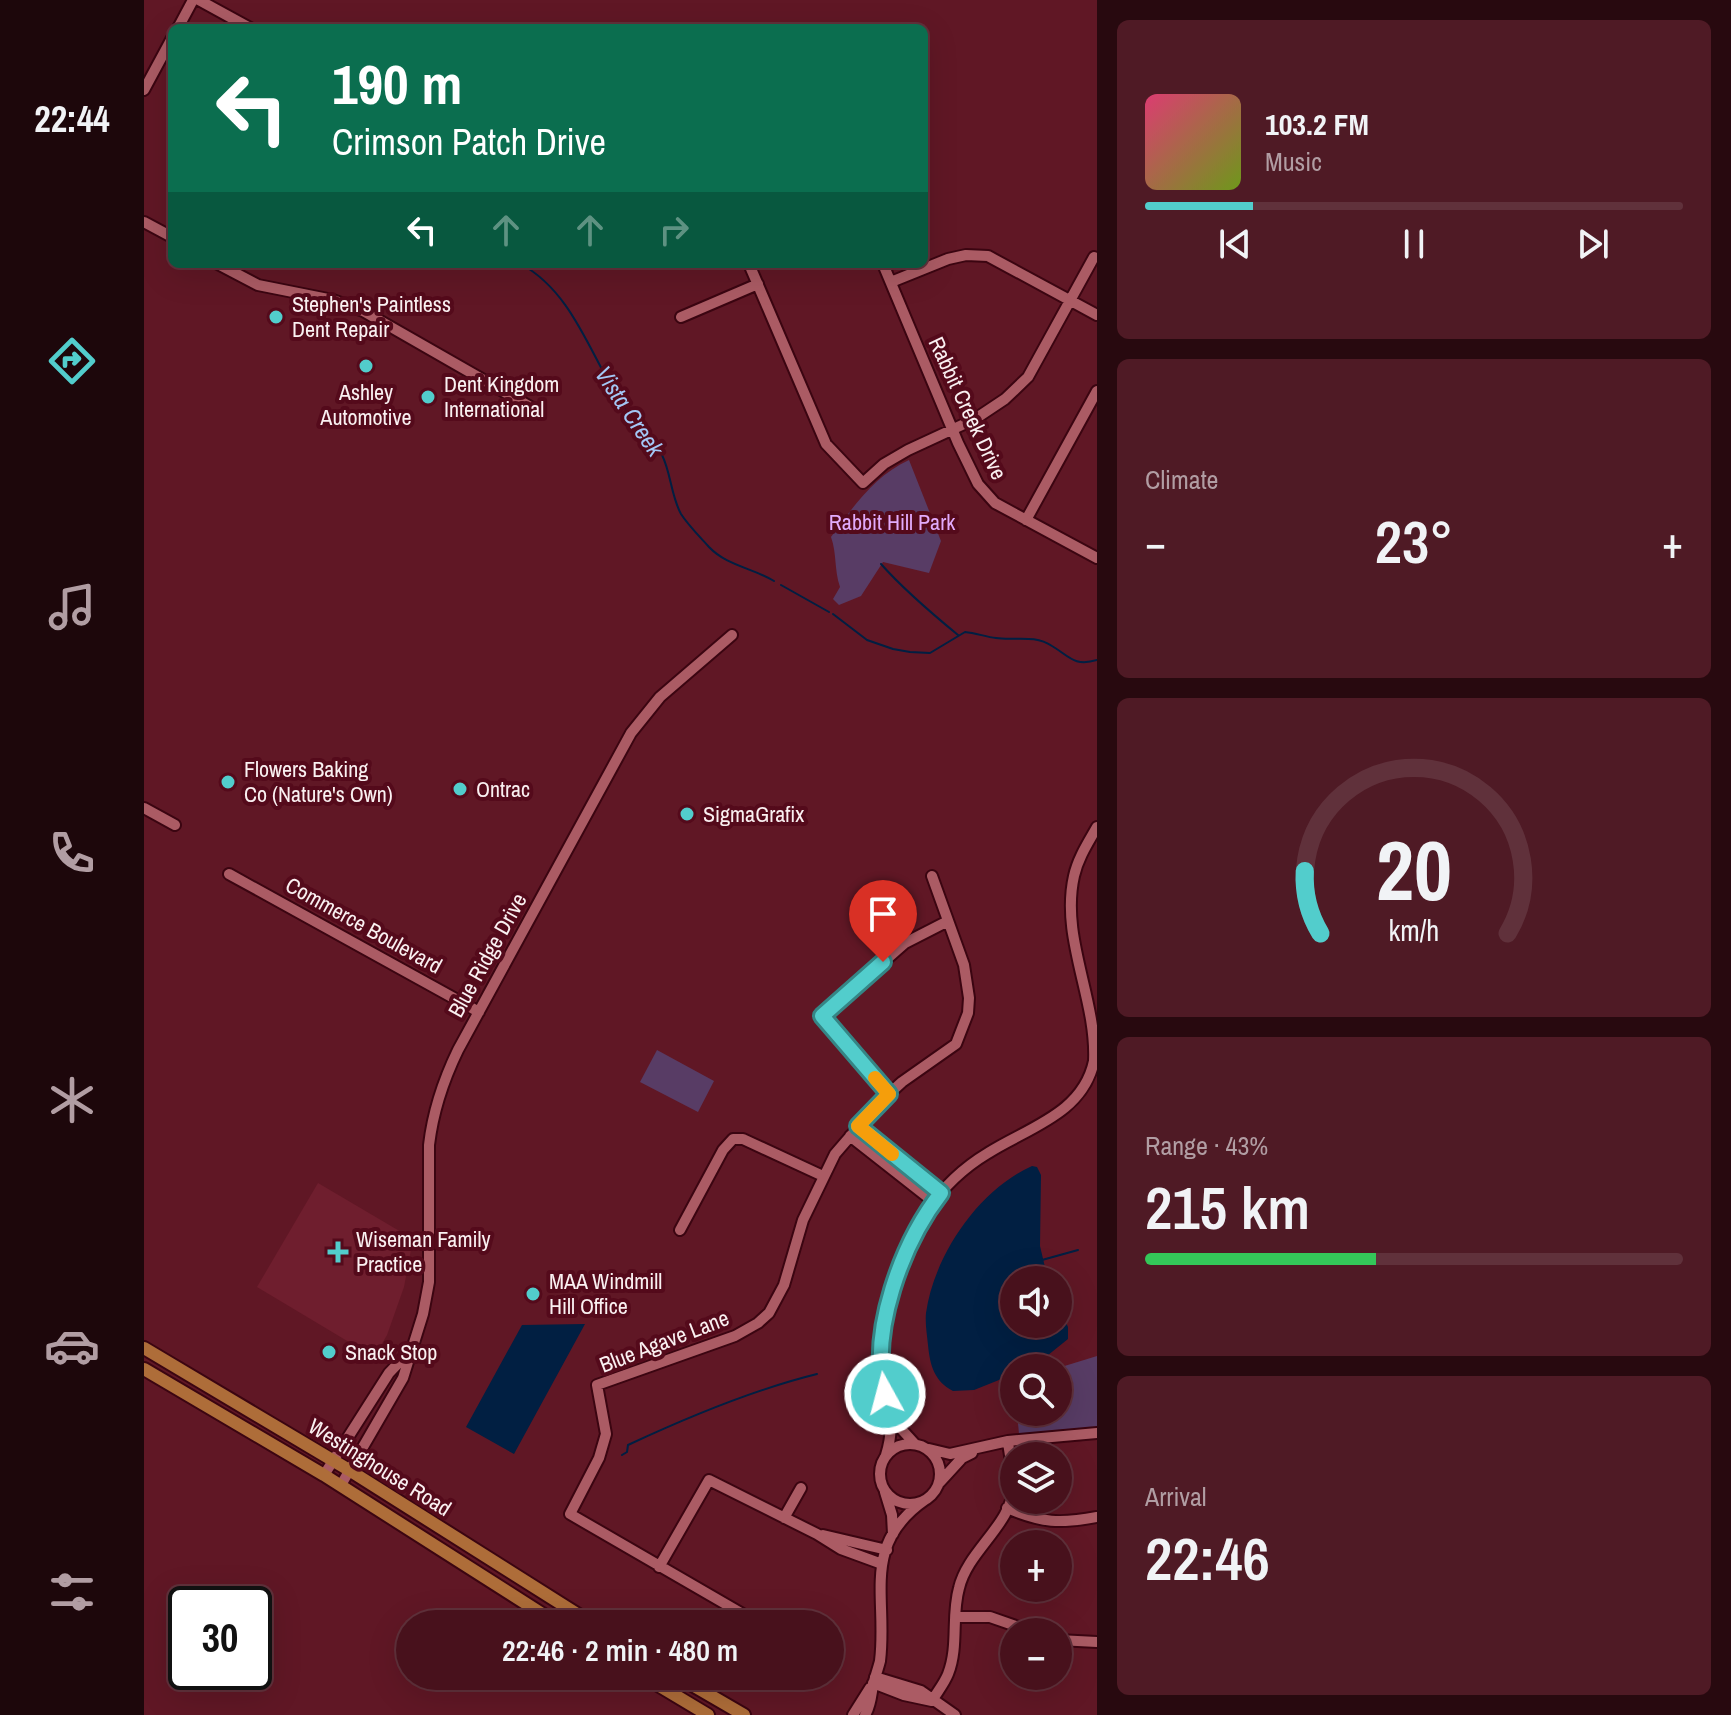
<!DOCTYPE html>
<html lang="en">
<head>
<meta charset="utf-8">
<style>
  body { margin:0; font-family:"Archivo Narrow",sans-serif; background:#4f1a25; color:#f1f3f6; height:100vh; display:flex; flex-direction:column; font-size:30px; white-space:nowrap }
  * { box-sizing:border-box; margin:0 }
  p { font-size:26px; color:#b19da3 }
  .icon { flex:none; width:44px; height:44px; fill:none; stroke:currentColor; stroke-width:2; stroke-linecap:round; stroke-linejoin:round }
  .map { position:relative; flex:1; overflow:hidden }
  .drawer { display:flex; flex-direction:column; gap:20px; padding:20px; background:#28090f; width:634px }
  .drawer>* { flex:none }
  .banner { position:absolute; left:24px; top:24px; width:760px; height:244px; border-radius:12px; box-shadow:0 8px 32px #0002,0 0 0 2px #60313b; background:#0b6e4f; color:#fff; overflow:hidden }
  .tools { position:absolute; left:856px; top:1266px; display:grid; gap:16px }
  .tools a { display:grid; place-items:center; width:72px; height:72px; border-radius:50%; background:#48111c; box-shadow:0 8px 32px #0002,0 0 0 2px #60313b; font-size:40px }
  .speed { position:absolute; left:24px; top:1586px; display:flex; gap:16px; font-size:40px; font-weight:700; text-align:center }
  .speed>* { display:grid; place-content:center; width:104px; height:104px; border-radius:50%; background:#48111c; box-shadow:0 8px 32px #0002,0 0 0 2px #60313b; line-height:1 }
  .speed .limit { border:4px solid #111; border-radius:12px; background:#fff; color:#111 }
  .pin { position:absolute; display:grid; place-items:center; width:68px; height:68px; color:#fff; margin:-82px -34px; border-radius:50% 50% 50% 0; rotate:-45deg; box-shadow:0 0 8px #0007 }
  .pin .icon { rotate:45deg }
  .me { position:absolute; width:88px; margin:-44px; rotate:353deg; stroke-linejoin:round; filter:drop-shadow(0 0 6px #0008) }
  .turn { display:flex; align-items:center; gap:28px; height:168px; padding:0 32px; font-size:36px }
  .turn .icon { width:104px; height:104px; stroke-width:2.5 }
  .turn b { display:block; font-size:56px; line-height:68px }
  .lanes { display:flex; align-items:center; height:76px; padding:0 32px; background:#0003; justify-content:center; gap:40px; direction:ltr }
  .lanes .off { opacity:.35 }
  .big { font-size:60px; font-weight:600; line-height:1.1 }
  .drawer .widget { flex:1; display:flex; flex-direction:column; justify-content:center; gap:12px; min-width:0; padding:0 28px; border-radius:12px; background:#4f1a25 }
  .drawer .dial { align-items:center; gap:0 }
  .dial svg { height:208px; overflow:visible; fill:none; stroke:#60313b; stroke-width:7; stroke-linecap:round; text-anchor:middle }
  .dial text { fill:#f1f3f6; stroke:none }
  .song { display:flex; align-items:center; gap:24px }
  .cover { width:96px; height:96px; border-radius:12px; background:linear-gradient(135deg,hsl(340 70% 55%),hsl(80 70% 35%)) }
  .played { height:8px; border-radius:4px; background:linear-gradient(90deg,#52cdcc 20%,#60313b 20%) }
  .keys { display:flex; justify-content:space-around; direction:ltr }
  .heat { display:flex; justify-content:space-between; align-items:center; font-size:44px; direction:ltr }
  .charge { height:12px; border-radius:6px; background:linear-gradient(90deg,#34c759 43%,#60313b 0) }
  .trip { position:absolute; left:252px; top:1610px; width:448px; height:80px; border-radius:40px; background:#48111c; box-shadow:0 8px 32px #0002,0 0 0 2px #60313b; font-weight:600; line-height:80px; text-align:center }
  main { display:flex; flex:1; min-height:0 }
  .tab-bar { display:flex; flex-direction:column; width:144px; justify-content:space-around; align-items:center; background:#1d070b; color:#b19da3 }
  .tab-bar .icon { width:56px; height:56px }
  .tab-bar .active { color:#52cdcc }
  .tab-bar b { font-size:36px; color:#f1f3f6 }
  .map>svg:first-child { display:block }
</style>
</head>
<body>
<main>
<nav class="tab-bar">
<b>22:44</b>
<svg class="icon active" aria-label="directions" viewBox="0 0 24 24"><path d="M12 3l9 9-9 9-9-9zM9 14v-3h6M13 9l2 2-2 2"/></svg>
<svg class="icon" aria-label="music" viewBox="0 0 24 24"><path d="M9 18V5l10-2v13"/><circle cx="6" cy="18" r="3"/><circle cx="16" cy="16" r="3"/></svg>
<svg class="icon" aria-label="phone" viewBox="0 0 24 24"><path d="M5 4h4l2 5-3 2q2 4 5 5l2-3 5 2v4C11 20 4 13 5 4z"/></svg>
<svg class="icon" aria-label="climate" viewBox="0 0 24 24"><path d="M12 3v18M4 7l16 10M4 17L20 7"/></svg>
<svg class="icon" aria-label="car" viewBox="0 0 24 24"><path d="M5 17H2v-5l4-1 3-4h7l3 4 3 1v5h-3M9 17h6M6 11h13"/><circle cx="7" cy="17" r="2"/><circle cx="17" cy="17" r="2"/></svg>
<svg class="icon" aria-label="filters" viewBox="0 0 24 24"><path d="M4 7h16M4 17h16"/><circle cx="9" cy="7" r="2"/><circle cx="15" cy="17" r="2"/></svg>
</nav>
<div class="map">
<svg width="953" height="1715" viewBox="0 0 953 1715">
  <rect width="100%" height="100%" fill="#601725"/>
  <!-- built -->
  <path fill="#6f1e2e" d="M174,1183L269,1239L260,1287L243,1335L230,1357L113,1287Z"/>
  <!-- green -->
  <path fill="#583c65" d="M765,460L797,541L785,573L739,562L717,596L695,605L689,599L696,587C690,569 693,554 687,537C709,507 730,476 765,460Z
    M513,1050L570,1081L554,1112L496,1082Z
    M953,1356V1427L875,1434L873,1412H914V1368Z"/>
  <!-- water -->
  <path fill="#011f42" d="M888,1166L893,1167L897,1175L896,1246L904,1280H870V1324H914V1305L924,1327V1339L888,1368H870V1374L830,1390L809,1391C790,1381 786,1365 784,1345C783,1334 781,1324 782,1313C790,1256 834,1190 888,1166Z
    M441,1324L370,1454L322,1427L378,1325Z"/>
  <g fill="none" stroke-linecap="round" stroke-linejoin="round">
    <!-- stream -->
    <path stroke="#011f42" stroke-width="2" d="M377,264C431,294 447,359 480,407C492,424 508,436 518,455C527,473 527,496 537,514C544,525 556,537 565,547C583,566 609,568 630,581
      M737,564C760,590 786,612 814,635
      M637,585L685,612
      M689,614L723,640L749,649L766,652L786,653L821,632C832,633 842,637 852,638C870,641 890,634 908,646C925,656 930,667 953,660
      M898,1260L934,1250
      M478,1455L483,1452L484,1445C544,1417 608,1390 673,1374"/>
    <!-- minor casing -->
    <g stroke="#3b0511" stroke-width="14">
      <path id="minor" d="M55,0L106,28
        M34,28L49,0
        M0,90L28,38
        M0,222L28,237
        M74,264L114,285L189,300L219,311L392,410
        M605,264L682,444L719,483L740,464L764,450L831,419L861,399L884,377L950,257
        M739,264L814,443L834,484L851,503L953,558
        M747,282L804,259L822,255L844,256L953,315
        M537,317L614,284
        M882,520L953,391
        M0,808L31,825
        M85,874L335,1012
        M745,1094L678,1016L761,943L804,921
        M714,1126L797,1193
        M706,1136L790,1202
        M536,1230L579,1150L589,1139H599L679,1176
        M749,1420L770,1443
        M736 1474a30 30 0 1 1 60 0a30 30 0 1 1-60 0Z
        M785,1449L806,1454L864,1441L953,1433
        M742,1455C754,1416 739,1407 736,1372C732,1327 758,1248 783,1211C799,1187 819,1168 844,1153C883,1128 939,1114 950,1061C953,999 916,938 930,876C934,858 944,843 953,827
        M180,1475L245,1373L265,1352
        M796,1482L818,1458L828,1453
        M197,1485L259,1378L279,1314L285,1282V1145C289,1111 299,1081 314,1050L487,733L516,697L588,635
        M741,1492L748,1515L749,1534
        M863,1508C898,1523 916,1524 953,1517
        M640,1518L657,1488
        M679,1535L743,1550
        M515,1567L565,1480L673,1534L697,1549L738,1564
        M811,1617H846L889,1632
        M616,1624L426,1514L455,1458L462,1434L453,1385L591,1336L614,1323L625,1313L640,1285L659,1220L691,1154L735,1103L758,1082L812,1044L824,1013L825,998L820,965L788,876
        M914,1640L953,1642
        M731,1677L777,1691L811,1715
        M729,1683L760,1695L788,1701
        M788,1701C793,1692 800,1684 804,1674C815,1646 807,1616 815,1588C824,1550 868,1525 870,1485C870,1471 865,1455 864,1441
        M709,1715L726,1688
        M721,1715C727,1705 727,1696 729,1685C731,1677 734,1669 736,1661C744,1598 716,1545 781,1500"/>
    </g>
    <!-- major casing -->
    <g stroke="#3b0511" stroke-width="16">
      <path id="major" d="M0,1348L205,1470L449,1624
        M0,1369L180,1475L414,1624
        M499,1676L564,1715
        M533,1676L600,1715"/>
    </g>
    <!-- minor -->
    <use href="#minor" stroke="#ab5b64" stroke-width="10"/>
    <!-- major -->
    <use href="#major" stroke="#ae6d39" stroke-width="12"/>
  </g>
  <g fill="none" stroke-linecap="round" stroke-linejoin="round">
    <!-- route casing -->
    <g stroke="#358585" stroke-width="20">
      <path id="route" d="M739,962L678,1016L745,1094L714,1126L797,1193C758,1243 725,1332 741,1394"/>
    </g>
    <!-- route -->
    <use href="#route" stroke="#52cdcc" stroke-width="14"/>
    <!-- slow -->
    <path stroke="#f59e0b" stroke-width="14" d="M731,1078L745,1094L714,1126L748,1154"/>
  </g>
  <!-- markers -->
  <g fill="#52cdcc" stroke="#540a1b" stroke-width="3">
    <circle cx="132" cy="317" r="8"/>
    <circle cx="222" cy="366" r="8"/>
    <circle cx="284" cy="397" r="8"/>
    <circle cx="84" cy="782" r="8"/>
    <circle cx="316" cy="789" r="8"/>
    <circle cx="543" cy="814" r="8"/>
    <path d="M190 1240h8v8h8v8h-8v8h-8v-8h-8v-8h8z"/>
    <circle cx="389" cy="1294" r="8"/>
    <circle cx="185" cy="1352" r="8"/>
  </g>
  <g text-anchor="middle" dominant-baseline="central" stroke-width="8" stroke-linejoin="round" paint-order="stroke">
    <!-- poi labels -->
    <g font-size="22" fill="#faf0f1" stroke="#540a1b" text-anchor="start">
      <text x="148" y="304">Stephen's Paintless<tspan x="148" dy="25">Dent Repair</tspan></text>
      <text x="300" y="384">Dent Kingdom<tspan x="300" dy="25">International</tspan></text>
      <text x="222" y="392" text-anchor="middle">Ashley<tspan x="222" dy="25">Automotive</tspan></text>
      <text x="100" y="769">Flowers Baking<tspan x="100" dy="25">Co (Nature's Own)</tspan></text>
      <text x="332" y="789">Ontrac</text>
      <text x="559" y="814">SigmaGrafix</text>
      <text x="212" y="1239">Wiseman Family<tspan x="212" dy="25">Practice</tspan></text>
      <text x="405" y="1281">MAA Windmill<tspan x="405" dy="25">Hill Office</tspan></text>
      <text x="201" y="1352">Snack Stop</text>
    </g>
    <!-- street labels -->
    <g font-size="22" fill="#faf0f1" stroke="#540a1b">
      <text transform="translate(824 408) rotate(65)">Rabbit Creek Drive</text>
      <text transform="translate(220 925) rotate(29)">Commerce Boulevard</text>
      <text transform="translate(343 955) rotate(-61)">Blue Ridge Drive</text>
      <text transform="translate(520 1341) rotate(-21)">Blue Agave Lane</text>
      <text transform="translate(236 1467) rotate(32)">Westinghouse Road</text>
    </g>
    <!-- park labels -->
    <g font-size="22" fill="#e2abfc" stroke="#540a1b">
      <text x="748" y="522">Rabbit Hill Park</text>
    </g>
    <!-- water labels -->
    <g font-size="24" font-style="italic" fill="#a3c7f5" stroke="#540a1b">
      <text transform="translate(486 411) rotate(56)">Vista Creek</text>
    </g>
  </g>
</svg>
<div class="tools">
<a><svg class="icon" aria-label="sound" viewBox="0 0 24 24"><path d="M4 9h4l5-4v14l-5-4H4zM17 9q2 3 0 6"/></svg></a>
<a><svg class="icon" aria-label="search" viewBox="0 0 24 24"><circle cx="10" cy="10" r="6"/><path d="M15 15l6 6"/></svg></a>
<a><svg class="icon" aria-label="layers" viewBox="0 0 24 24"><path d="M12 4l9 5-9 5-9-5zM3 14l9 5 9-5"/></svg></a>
<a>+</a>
<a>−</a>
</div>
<div class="speed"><div class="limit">30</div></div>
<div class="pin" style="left:739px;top:962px;background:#d93025"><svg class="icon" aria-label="arrive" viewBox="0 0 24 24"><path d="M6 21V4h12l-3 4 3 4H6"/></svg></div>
<svg class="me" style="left:741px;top:1394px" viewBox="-20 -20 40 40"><circle r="17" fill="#52cdcc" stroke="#fff" stroke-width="3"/><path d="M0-11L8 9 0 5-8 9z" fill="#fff"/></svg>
<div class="trip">22:46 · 2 min · 480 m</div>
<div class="banner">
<div class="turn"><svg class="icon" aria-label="left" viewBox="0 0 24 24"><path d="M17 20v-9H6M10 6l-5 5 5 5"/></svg><div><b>190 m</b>Crimson Patch Drive</div></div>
<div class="lanes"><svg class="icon" aria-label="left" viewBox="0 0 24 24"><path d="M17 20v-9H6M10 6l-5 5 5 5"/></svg><svg class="icon off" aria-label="ahead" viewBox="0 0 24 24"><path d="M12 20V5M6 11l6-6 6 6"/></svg><svg class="icon off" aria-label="ahead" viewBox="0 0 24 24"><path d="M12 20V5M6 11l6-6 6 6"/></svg><svg class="icon off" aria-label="right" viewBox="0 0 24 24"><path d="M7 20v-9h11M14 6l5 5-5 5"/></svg></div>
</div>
</div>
<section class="drawer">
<div class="widget">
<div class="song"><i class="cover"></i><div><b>103.2 FM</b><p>Music</p></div></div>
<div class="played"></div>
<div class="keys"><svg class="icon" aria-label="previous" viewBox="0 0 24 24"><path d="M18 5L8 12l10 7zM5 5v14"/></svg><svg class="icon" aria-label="pause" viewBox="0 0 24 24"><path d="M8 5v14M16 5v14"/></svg><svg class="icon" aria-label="next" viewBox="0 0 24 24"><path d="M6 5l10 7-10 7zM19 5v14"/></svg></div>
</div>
<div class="widget"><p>Climate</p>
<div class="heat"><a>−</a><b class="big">23°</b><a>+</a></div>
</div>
<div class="widget dial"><svg viewBox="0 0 100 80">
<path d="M14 69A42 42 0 1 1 86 69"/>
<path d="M14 69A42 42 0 0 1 8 45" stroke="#52cdcc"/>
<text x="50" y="56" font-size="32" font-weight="700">20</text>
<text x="50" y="72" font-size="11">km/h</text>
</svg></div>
<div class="widget"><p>Range · 43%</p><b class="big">215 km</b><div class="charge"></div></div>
<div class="widget"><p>Arrival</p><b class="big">22:46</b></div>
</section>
</main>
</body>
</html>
